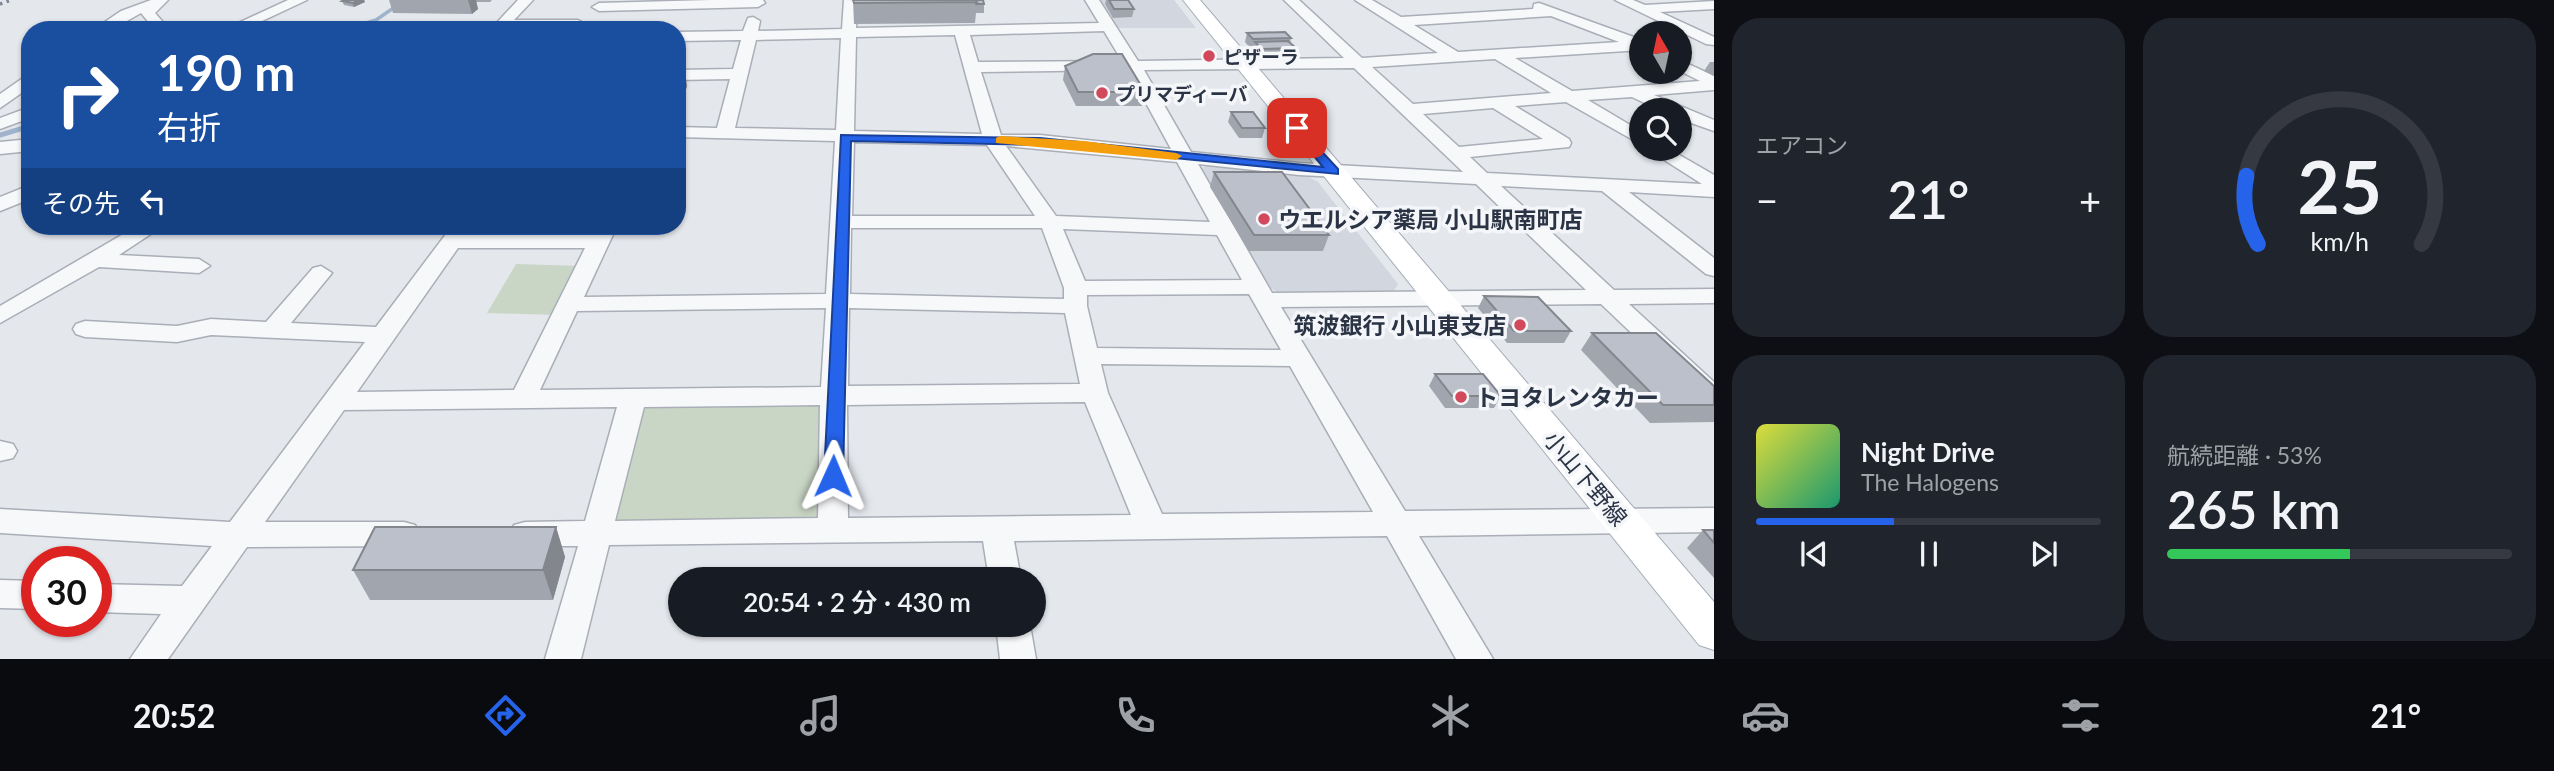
<!DOCTYPE html>
<html lang="ja">
<head>
<meta charset="utf-8">
<style>
  body { margin:0; font-family:Lato,"Noto Sans JP",sans-serif; background:#20242c; color:#f1f3f6; height:100vh; display:flex; flex-direction:column; font-size:26px; white-space:nowrap }
  * { box-sizing:border-box; margin:0 }
  p { font-size:23px; color:#9ea1a6 }
  .icon { flex:none; width:38px; height:38px; fill:none; stroke:currentColor; stroke-width:2; stroke-linecap:round; stroke-linejoin:round }
  .map { position:relative; flex:1; overflow:hidden }
  .drawer { display:flex; flex-direction:column; gap:18px; padding:18px; background:#0d0f14; width:840px }
  .drawer>* { flex:none }
  .top-card { position:absolute; left:21px; top:21px; width:665px; height:214px; border-radius:28px; box-shadow:0 2px 5px #0004; background:#1a4fa0; color:#fff; overflow:hidden }
  .needle { width:46px; rotate:351deg }
  .fabs { position:absolute; left:1629px; top:21px; display:grid; gap:14px }
  .fabs a { display:grid; place-items:center; width:63px; height:63px; border-radius:50%; background:#171b24; box-shadow:0 2px 5px #0004; font-size:35px }
  .speed { position:absolute; left:21px; top:546px; display:flex; gap:14px; font-size:35px; font-weight:700; text-align:center }
  .speed>* { display:grid; place-content:center; width:91px; height:91px; border-radius:50%; background:#171b24; box-shadow:0 2px 5px #0004; line-height:1 }
  .speed .limit { border:10px solid #d22; background:#fff; color:#111 }
  .pin { position:absolute; display:grid; place-items:center; width:60px; height:60px; color:#fff; margin:-30px; border-radius:14px; box-shadow:0 4px 10px #0006 }
  .me { position:absolute; width:77px; margin:-38px; rotate:1deg; stroke-linejoin:round; filter:drop-shadow(0 0 5px #0008) }
  .turn { display:flex; align-items:center; gap:24px; height:147px; padding:0 21px; font-size:32px }
  .turn .icon { width:91px; height:91px; stroke-width:2.5 }
  .turn b { display:block; font-size:49px; line-height:60px }
  .then { display:flex; align-items:center; height:66px; padding:0 21px; background:#0003; gap:14px; font-size:26px }
  .big { font-size:52px; font-weight:600; line-height:1.1 }
  .drawer .card { flex:1; display:flex; flex-direction:column; justify-content:center; gap:10px; min-width:0; padding:0 24px; border-radius:28px; background:#20242c }
  .drawer .dial { align-items:center; gap:0 }
  .dial svg { height:182px; overflow:visible; fill:none; stroke:#363941; stroke-width:7; stroke-linecap:round; text-anchor:middle }
  .dial text { fill:#f1f3f6; stroke:none }
  .song { display:flex; align-items:center; gap:21px }
  .cover { width:84px; height:84px; border-radius:10px; background:linear-gradient(135deg,hsl(60 70% 55%),hsl(160 70% 35%)) }
  .played { height:7px; border-radius:4px; background:linear-gradient(90deg,#2563eb 40%,#363941 40%) }
  .keys { display:flex; justify-content:space-around; direction:ltr }
  .heat { display:flex; justify-content:space-between; align-items:center; font-size:38px; direction:ltr }
  .charge { height:10px; border-radius:5px; background:linear-gradient(90deg,#34c759 53%,#363941 0) }
  .drawer .tiles { flex:1; display:grid; gap:18px; grid-template-columns:repeat(2,1fr) }
  .trip { position:absolute; left:668px; top:567px; width:378px; height:70px; border-radius:35px; background:#171b24; box-shadow:0 2px 5px #0004; font-weight:600; line-height:70px; text-align:center }
  .tab-bar { display:flex; height:112px; justify-content:space-around; align-items:center; background:#090b0e; color:#9ea1a6 }
  .tab-bar .icon { width:49px; height:49px }
  .tab-bar .selected { color:#2563eb }
  .tab-bar b { font-size:32px; color:#f1f3f6 }
  main { display:flex; flex:1; min-height:0 }
  .map>svg:first-child { display:block }
</style>
</head>
<body>
<main>
<div class="map">
<svg width="1714" height="659" viewBox="0 0 1714 659">
  <rect width="100%" height="100%" fill="#e4e7ec"/>
  <!-- built -->
  <path fill="#d2d6de" d="M1100,0H1174L1196,28H1117Z
    M1211,165L1307,176L1318,182L1398,284L1393,292L1278,293L1266,284L1197,169Z"/>
  <!-- green -->
  <path fill="#c9d6c5" d="M516,264L582,266L558,315L487,313Z
    M830,400L828,525L602,529L637,401Z"/>
  <g fill="none" stroke-linecap="round" stroke-linejoin="round">
    <!-- stream-far1 -->
    <path stroke="#9fb4cc" stroke-width="3.5" d="M344,30L376,20L405,0"/>
    <!-- stream -->
    <path stroke="#9fb4cc" stroke-width="5" d="M0,135L30,126"/>
    <!-- minor casing -->
    <g stroke="#a9aeb7" stroke-width="3">
      <path id="minor" d="M151,0H168L155,13L170,30H155L141,13L111,30H93L121,11Z
        M288,0H307L243,30H223Z
        M518,0H533L514,20H578L585,24L578,28L490,30Z
        M711,0H763L765,3L758,7L599,11L592,7L599,3Z
        M844,0L892,1L885,5L857,6L856,28L1099,23L1085,0H1099L1138,61L1344,58L1284,0H1299L1362,58L1438,53L1355,0H1372L1401,17L1533,9L1534,4L1539,3L1642,40V50L1515,58L1572,91L1700,81L1680,71V60L1714,76V90L1654,95L1714,120V131L1680,119V110H1659L1632,97L1588,100L1642,132V145L1566,102L1515,106L1569,139L1571,143L1569,147L1470,157L1487,173L1702,184L1647,149H1669L1714,175V197L1629,192L1714,258V276L1706,274L1602,191L1501,186L1614,290L1714,289V303L1629,304L1714,382V406L1705,403L1601,304L1281,307L1405,511L1714,508V532L1419,536L1493,659H1456L1387,536L1014,541L1021,579H989L983,541L609,545L581,659H545L578,546H525L514,543L509,534L514,525L525,522L585,521L617,407L344,410L265,522H404L415,525L420,534L415,543L404,546L247,547L168,659H130L161,614L96,612V584L182,586L212,546L0,533V509L230,522L365,342L211,335L177,342L85,337L76,334L73,329L76,324L85,321L177,326L211,319L266,322L313,268L321,266L332,273L291,323L376,327L452,226H473L468,235H592L597,226H617L584,297L826,294L835,141L677,137V127L717,128L730,79L677,80V70L733,69L741,40L677,41V32L743,31L748,18L753,17L760,21L758,31L842,29ZM1551,16L1619,42L1458,52L1414,25ZM1104,31L1122,61L978,62L970,35ZM955,35L982,134L854,131L856,37ZM841,38L836,130L735,128L756,40ZM1495,59L1551,93L1413,104L1372,67ZM1354,68L1463,172L1299,163L1191,152L1144,70ZM1128,70L1171,149L1040,135H1001L981,72ZM1493,108L1543,139L1459,147L1423,114ZM854,142L987,145L1035,216H852ZM1006,146L1177,162L1210,222L1056,216ZM1198,164L1299,175L1476,184L1586,290L1272,293ZM851,228H1042L1064,288V299L850,294ZM1063,229L1217,235L1242,280L1085,281ZM458,248H585L514,390L357,392ZM1249,294L1281,350L1097,348L1087,306V295ZM826,308L821,387L540,390L577,311ZM849,308L1065,313L1080,384L848,386ZM1101,364L1290,366L1373,512L1162,514L1108,393ZM1085,402L1131,515L848,518L847,405ZM820,405L818,518L615,521L644,407Z
        M1615,0H1633L1645,5L1714,1V9L1660,12L1714,37V45L1706,44Z
        M30,73V87L0,108V94Z
        M30,107V118L0,129V118Z
        M30,139V151L0,154V142Z
        M30,185V199L0,211V197Z
        M137,226H163L119,255L199,259L210,266L199,273L99,267L0,323V306Z
        M0,441L13,444L17,451L13,458L0,461Z
        M0,580L37,581V609L0,608Z
        M996,625H1030L1036,659H1000Z"/>
    </g>
    <!-- major casing -->
    <g stroke="#a3abb8" stroke-width="2">
      <path id="major" d="M1183,0H1200L1714,602V650L1699,645Z"/>
    </g>
    <!-- minor -->
    <use href="#minor" fill="#f7f8fa" fill-rule="evenodd"/>
    <!-- major -->
    <use href="#major" fill="#fff" fill-rule="evenodd"/>
    <!-- rail -->
    <path stroke="#7d8696" stroke-width="3.5" stroke-dasharray="2.5 4.5" stroke-linecap="butt" d="M0,4L11,0"/>
  </g>
  <!-- wall -->
  <path fill="#a1a5ae" d="M344,0H364L365,2L354,7L344,5L342,1Z
    M389,0H492L490,2H476L478,9L472,14L393,13Z
    M853,0H983L984,4V13H976L975,23L854,24Z
    M1106,0H1128L1134,9L1132,17L1113,18L1105,4Z
    M1247,33L1291,38L1290,43L1296,48L1293,58H1260L1253,51V48H1250L1245,42Z
    M1710,62H1714V76L1704,71Z
    M677,63L687,86L682,102H677Z
    M1065,66L1145,92L1142,106H1076L1063,80Z
    M1231,112L1265,128L1262,138H1239L1228,122Z
    M1214,172L1329,235L1323,251H1249L1210,187Z
    M1484,296L1571,331L1564,343H1507L1478,308Z
    M1592,333L1714,386V422L1650,423L1581,350Z
    M1435,374L1501,396L1494,408H1445L1429,386Z
    M556,527L565,557L553,600H370L353,570Z
    M1703,530H1714V578L1687,548Z"/>
  <!-- shaded-wall -->
  <path fill="#83868d" d="M359,0H364L365,2L354,7L353,3Z
    M468,0H476L478,9L472,14Z
    M684,63L687,86L682,102L679,79Z
    M556,527L565,557L553,600L543,570Z"/>
  <!-- building -->
  <path fill="#bbc0ca" stroke="#83868d" stroke-width="2" d="M344,0H359L353,3L342,1Z
    M853,0H976L977,2L854,3Z
    M976,0H983L984,4H976Z
    M1109,0H1128L1134,9H1114Z
    M1285,32L1291,38L1253,39L1247,33Z
    M1288,41L1296,48L1262,49L1255,42Z
    M1093,54H1122L1145,92H1078L1065,66Z
    M677,63H684L679,79H677Z
    M1231,112H1253L1265,128H1242Z
    M1214,172H1282L1329,235H1254Z
    M1484,296L1538,297L1571,331H1514Z
    M1592,333H1656L1714,386V405H1663Z
    M1435,374H1483L1501,396H1452Z
    M375,527H556L543,570H353Z
    M1703,530H1714V543Z"/>
  <!-- route -->
  <path fill="#2563eb" stroke="#184099" stroke-width="2" d="M1297,125L1338,169V174L1040,145L851,141L843,476L833,483L826,481L824,476L841,135L1040,138L1323,167L1291,128Z"/>
  <!-- slow -->
  <path fill="#f59e0b" d="M1000,136L1084,141L1176,153L1182,156L1176,160L996,143V138Z"/>
  <!-- markers -->
  <g fill="#d1495b" stroke="#f4f6f9" stroke-width="2.5">
    <circle cx="1209" cy="56" r="7"/>
    <circle cx="1102" cy="93" r="7"/>
    <circle cx="1264" cy="219" r="7"/>
    <circle cx="1520" cy="325" r="7"/>
    <circle cx="1461" cy="397" r="7"/>
  </g>
  <g text-anchor="middle" dominant-baseline="central" stroke-width="7" stroke-linejoin="round" paint-order="stroke">
    <!-- far-poi labels -->
    <g font-size="19" font-weight="bold" fill="#2b3445" stroke="#f4f6f9" text-anchor="start">
      <text x="1223" y="56">ピザーラ</text>
      <text x="1116" y="93">プリマディーバ</text>
    </g>
    <!-- poi labels -->
    <g font-size="23" font-weight="bold" fill="#2b3445" stroke="#f4f6f9" text-anchor="start">
      <text x="1278" y="219">ウエルシア薬局 小山駅南町店</text>
      <text x="1506" y="325" text-anchor="end">筑波銀行 小山東支店</text>
      <text x="1475" y="397">トヨタレンタカー</text>
    </g>
    <!-- street labels -->
    <g font-size="23" fill="#2b3445" stroke="#f4f6f9">
      <text transform="translate(1586 478) rotate(50)">小山下野線</text>
    </g>
  </g>
</svg>
<div class="fabs">
<a><svg class="needle" viewBox="-14 -14 28 28"><path d="M0-13l5 13h-10z" fill="#e53935"/><path d="M0 13l5-13h-10z" fill="#9ea1a6"/></svg></a>
<a><svg class="icon" aria-label="search" viewBox="0 0 24 24"><circle cx="10" cy="10" r="6"/><path d="M15 15l6 6"/></svg></a>
</div>
<div class="speed"><div class="limit">30</div></div>
<div class="pin" style="left:1297px;top:128px;background:#d93025"><svg class="icon" aria-label="arrive" viewBox="0 0 24 24"><path d="M6 21V4h12l-3 4 3 4H6"/></svg></div>
<svg class="me" style="left:833px;top:476px" viewBox="-20 -20 40 40"><path d="M0-17L14 15 0 8-14 15z" fill="#2563eb" stroke="#fff" stroke-width="4"/></svg>
<div class="trip">20:54 · 2 分 · 430 m</div>
<div class="top-card">
<div class="turn"><svg class="icon" aria-label="right" viewBox="0 0 24 24"><path d="M7 20v-9h11M14 6l5 5-5 5"/></svg><div><b>190 m</b>右折</div></div>
<div class="then">その先<svg class="icon" aria-label="left" viewBox="0 0 24 24"><path d="M17 20v-9H6M10 6l-5 5 5 5"/></svg></div>
</div>
</div>
<section class="drawer">
<div class="tiles">
<div class="card"><p>エアコン</p>
<div class="heat"><a>−</a><b class="big">21°</b><a>+</a></div>
</div>
<div class="card dial"><svg viewBox="0 0 100 80">
<path d="M14 69A42 42 0 1 1 86 69"/>
<path d="M14 69A42 42 0 0 1 9 39" stroke="#2563eb"/>
<text x="50" y="56" font-size="32" font-weight="700">25</text>
<text x="50" y="72" font-size="11">km/h</text>
</svg></div>
<div class="card">
<div class="song"><i class="cover"></i><div><b>Night Drive</b><p>The Halogens</p></div></div>
<div class="played"></div>
<div class="keys"><svg class="icon" aria-label="previous" viewBox="0 0 24 24"><path d="M18 5L8 12l10 7zM5 5v14"/></svg><svg class="icon" aria-label="pause" viewBox="0 0 24 24"><path d="M8 5v14M16 5v14"/></svg><svg class="icon" aria-label="next" viewBox="0 0 24 24"><path d="M6 5l10 7-10 7zM19 5v14"/></svg></div>
</div>
<div class="card"><p>航続距離 · 53%</p><b class="big">265 km</b><div class="charge"></div></div>
</div>
</section>
</main>
<nav class="tab-bar">
<b>20:52</b>
<svg class="icon selected" aria-label="directions" viewBox="0 0 24 24"><path d="M12 3l9 9-9 9-9-9zM9 14v-3h6M13 9l2 2-2 2"/></svg>
<svg class="icon" aria-label="music" viewBox="0 0 24 24"><path d="M9 18V5l10-2v13"/><circle cx="6" cy="18" r="3"/><circle cx="16" cy="16" r="3"/></svg>
<svg class="icon" aria-label="phone" viewBox="0 0 24 24"><path d="M5 4h4l2 5-3 2q2 4 5 5l2-3 5 2v4C11 20 4 13 5 4z"/></svg>
<svg class="icon" aria-label="climate" viewBox="0 0 24 24"><path d="M12 3v18M4 7l16 10M4 17L20 7"/></svg>
<svg class="icon" aria-label="car" viewBox="0 0 24 24"><path d="M5 17H2v-5l4-1 3-4h7l3 4 3 1v5h-3M9 17h6M6 11h13"/><circle cx="7" cy="17" r="2"/><circle cx="17" cy="17" r="2"/></svg>
<svg class="icon" aria-label="filters" viewBox="0 0 24 24"><path d="M4 7h16M4 17h16"/><circle cx="9" cy="7" r="2"/><circle cx="15" cy="17" r="2"/></svg>
<b>21°</b>
</nav>
</body>
</html>
